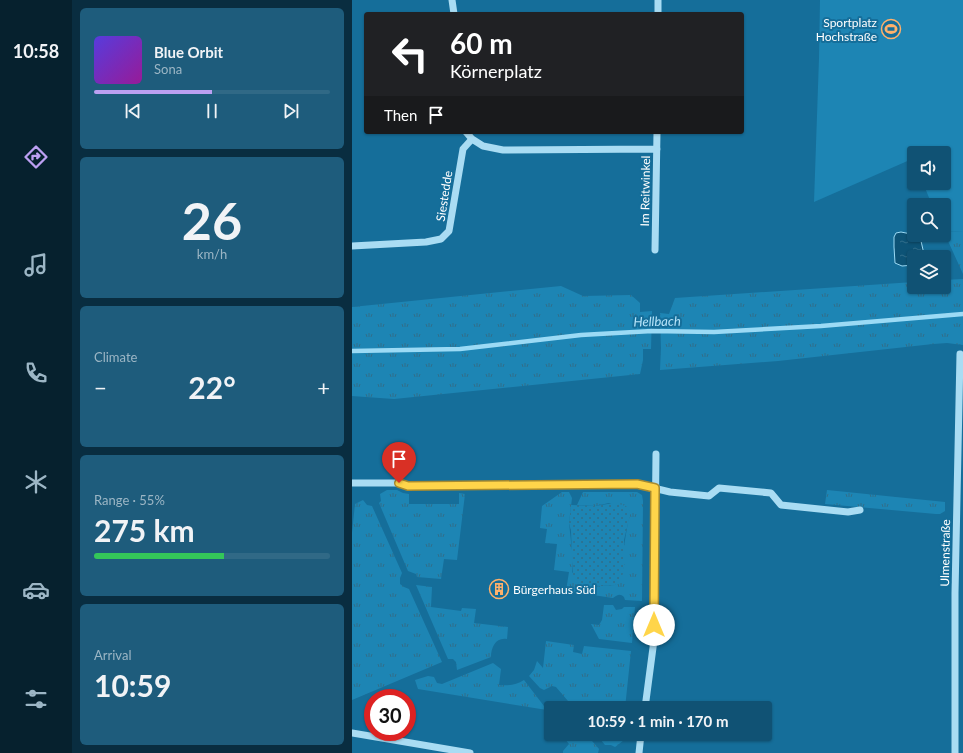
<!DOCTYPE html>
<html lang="en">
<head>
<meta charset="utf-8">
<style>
  body { margin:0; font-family:Lato,sans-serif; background:#1e5c7c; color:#f1f3f6; height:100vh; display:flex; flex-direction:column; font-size:15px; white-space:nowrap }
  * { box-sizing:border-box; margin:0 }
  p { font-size:13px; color:#9cb6c5 }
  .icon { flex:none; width:22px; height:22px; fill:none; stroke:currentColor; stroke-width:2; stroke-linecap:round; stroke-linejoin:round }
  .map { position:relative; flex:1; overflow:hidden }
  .details { display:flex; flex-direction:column; gap:8px; padding:8px; background:#092d40; width:280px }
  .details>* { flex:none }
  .banner { position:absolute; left:12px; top:12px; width:380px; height:122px; border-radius:4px; box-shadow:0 1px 3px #0004; background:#202124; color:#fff; overflow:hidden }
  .buttons { position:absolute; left:555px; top:146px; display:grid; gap:8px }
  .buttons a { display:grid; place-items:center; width:44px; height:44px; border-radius:4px; background:#105274; box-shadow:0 1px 3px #0004; font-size:20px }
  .speed { position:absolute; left:12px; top:689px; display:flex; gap:8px; font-size:20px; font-weight:700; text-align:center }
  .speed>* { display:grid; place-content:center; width:52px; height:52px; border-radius:50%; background:#105274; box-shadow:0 1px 3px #0004; line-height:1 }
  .speed .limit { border:6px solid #d22; background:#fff; color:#111 }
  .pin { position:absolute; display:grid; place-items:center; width:34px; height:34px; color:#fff; margin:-41px -17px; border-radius:50% 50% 50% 0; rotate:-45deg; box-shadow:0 0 4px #0007 }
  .pin .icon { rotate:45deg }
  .me { position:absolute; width:44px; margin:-22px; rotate:0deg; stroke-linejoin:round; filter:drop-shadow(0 0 3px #0008) }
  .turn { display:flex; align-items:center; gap:14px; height:84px; padding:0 20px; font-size:18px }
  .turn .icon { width:52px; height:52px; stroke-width:2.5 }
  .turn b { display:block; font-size:28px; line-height:34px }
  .then { display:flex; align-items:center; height:38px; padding:0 20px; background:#0003; gap:8px; font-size:15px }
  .big { font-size:30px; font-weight:700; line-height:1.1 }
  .details .tile { flex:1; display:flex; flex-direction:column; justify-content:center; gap:6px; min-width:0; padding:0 14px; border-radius:6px; background:#1e5c7c }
  .details .dial { align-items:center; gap:0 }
  .dial b { font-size:52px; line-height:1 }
  .song { display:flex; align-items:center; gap:12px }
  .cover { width:48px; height:48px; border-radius:6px; background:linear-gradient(135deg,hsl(250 70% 55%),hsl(300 70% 35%)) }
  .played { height:4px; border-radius:2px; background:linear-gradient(90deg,#bca0f2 50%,#306986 50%) }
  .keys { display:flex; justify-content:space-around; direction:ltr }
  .heat { display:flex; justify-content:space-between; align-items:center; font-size:22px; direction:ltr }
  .charge { height:6px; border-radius:3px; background:linear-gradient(90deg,#34c759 55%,#306986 0) }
  .trip { position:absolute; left:192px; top:701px; width:228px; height:40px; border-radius:4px; background:#105274; box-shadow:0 1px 3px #0004; font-weight:700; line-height:40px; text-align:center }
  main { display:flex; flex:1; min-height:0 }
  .dock { display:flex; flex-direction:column; width:72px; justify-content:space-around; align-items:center; background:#06212e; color:#9cb6c5 }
  .dock .icon { width:28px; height:28px }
  .dock .active { color:#bca0f2 }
  .dock b { font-size:18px; color:#f1f3f6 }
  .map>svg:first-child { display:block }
</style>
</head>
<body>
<main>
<nav class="dock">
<b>10:58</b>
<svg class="icon active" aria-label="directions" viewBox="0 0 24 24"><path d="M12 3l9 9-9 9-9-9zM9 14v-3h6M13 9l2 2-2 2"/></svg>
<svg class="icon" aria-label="music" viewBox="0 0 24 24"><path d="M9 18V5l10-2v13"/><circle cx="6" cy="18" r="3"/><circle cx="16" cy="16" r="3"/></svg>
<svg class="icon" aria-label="phone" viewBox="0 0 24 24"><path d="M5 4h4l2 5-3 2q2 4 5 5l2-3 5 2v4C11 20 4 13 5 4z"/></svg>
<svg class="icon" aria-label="climate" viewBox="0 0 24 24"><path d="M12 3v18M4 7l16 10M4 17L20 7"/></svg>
<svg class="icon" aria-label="car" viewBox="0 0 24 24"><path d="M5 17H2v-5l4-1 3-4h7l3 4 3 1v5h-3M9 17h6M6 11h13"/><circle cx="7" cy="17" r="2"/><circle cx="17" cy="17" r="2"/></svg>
<svg class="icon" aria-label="filters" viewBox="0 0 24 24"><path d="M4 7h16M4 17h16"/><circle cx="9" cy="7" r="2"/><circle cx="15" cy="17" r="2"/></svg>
</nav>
<section class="details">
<div class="tile">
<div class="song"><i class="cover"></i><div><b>Blue Orbit</b><p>Sona</p></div></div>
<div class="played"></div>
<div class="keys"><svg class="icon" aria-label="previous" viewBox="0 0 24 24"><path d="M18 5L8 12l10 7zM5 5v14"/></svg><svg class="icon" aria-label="pause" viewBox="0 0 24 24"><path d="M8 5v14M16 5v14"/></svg><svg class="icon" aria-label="next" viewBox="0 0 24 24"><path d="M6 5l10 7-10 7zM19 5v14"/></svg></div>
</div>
<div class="tile dial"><b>26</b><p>km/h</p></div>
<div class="tile"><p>Climate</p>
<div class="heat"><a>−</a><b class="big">22°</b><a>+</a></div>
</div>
<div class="tile"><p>Range · 55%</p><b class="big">275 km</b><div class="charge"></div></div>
<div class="tile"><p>Arrival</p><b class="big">10:59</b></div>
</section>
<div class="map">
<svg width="611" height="753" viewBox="0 0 611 753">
  <defs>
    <pattern id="grass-tufts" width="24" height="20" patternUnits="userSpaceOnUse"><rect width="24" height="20" fill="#1d85b4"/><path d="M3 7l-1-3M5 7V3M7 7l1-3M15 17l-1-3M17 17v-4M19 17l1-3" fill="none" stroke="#306e8a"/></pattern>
    <pattern id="park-dots" width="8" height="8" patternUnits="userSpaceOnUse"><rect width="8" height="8" fill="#1d85b4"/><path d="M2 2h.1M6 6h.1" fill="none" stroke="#306e8a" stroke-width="1.8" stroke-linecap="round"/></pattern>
    <pattern id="water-ripples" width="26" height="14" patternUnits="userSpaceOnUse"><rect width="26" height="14" fill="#0d5376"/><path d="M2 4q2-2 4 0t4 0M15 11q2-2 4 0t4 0" fill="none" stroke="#316d8b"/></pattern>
  </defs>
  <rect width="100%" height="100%" fill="#156e9a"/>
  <!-- grass -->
  <path fill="url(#grass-tufts)" d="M592,231L611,232V274L592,232Z
    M611,279V345L595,343L581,344L426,361L308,370L309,348L308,313L317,314L323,298L562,282V287H592V280Z
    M209,286L231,296L279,295L288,303V312L300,311L299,349H291V360L288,374L42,399L0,396V307Z
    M35,490H45L51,493L57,494V504H107V493L113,494L105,560L92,559L89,579L65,577L64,574L56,571L27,503L29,501L28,494Z
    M475,490L593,502V511L588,514H584L473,504Z
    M210,492H217L220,498L217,523L221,560L220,572L228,582L248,586L263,585L272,567V546L277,516V510L257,503L243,506L225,505L231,492H285L290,495L291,501L290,601L273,600L272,597C268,593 265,595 261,598L214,591L217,572L202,570L205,544L193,543L195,529L188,528L190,506Z
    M11,500L15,505L20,506L50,573L48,578V584L52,587L57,589L90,662L0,700V533L3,504Z
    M64,585L80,587L79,607L109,611L110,608L124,609L122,623L156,627L155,639C144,637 139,647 139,657L105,670L104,662L101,659H96Z
    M252,605H261L264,610L270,609L272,607H283L280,643L247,639L239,624L247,625L250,620Z
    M194,641L222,645L221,652L230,654L232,646L279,651L273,708H222L204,687L200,686L192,690L188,688L177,676L182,670L185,661L191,668Z
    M141,663L149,669L147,685C156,686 164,685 172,680L195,710L66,689L63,680L76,676L82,677L85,683L90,684Z
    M209,734H234L247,749L246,753H211V751L217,744Z
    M244,734H277L276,737L263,747L259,745H253Z"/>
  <!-- park -->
  <path fill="url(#park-dots)" d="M262,503L274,506L277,510L278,515L272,540V567L270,578L263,585L248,586L233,584L224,581L221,578L219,531L217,523L219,505L243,506Z"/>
  <!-- garden -->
  <path fill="#1d85b4" d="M468,0H611V232L592,231V205H580L571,183H592V153H562V163L560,159L462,202L467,58Z"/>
  <!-- water -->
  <path fill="url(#water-ripples)" stroke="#9bdaf5" d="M549,232L559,234L569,241L572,254L570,257H562V265L550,266L543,263L542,247V237L544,233Z"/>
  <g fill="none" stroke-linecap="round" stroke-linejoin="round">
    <!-- stream -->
    <path stroke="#9bdaf5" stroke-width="4.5" d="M0,351L108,349L229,335L300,331L362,332L469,326L611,314"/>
    <!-- minor -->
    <path stroke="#a9dcf3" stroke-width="7" d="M100,0L102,14
      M306,14V0
      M120,139L131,146L151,150L305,149
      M0,246L74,242L89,239L97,231L111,149L120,139L114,132
      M303,250L305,132
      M0,483H47L56,486L285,484L318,492L357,496L367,488L419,493L429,505L496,512L508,510
      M293,708L302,640L304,454
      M0,733L118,753
      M287,753L289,734
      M603,753V593L608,354"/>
  </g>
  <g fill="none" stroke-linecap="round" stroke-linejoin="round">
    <!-- route casing -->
    <g stroke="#a68a30" stroke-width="10">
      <path id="route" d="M47,483L56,486L285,484L303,488L302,625"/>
    </g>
    <!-- route -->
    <use href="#route" stroke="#ffd54a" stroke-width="7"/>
  </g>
  <!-- icons -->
  <defs>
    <g id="stadium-ring" transform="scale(1)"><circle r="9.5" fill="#156e9a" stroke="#ffb16b" stroke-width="1.5"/><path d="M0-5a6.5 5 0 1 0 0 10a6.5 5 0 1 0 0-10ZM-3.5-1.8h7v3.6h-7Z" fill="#ffb16b"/></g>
    <g id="building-ring" transform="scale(1)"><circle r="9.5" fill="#156e9a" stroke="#ffb16b" stroke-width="1.5"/><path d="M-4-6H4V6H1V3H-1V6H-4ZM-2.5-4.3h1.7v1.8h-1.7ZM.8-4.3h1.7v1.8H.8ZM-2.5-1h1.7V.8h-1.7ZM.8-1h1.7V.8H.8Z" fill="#ffb16b"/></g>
  </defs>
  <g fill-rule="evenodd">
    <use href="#stadium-ring" x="539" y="29"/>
    <use href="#building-ring" x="147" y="589"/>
  </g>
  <g text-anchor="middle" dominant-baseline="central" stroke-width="4" stroke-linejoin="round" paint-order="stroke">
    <!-- poi labels -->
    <g font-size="12" fill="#fff" stroke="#156e9a" text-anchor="end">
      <text x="525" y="22">Sportplatz<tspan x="525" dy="14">Hochstraße</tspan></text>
      <text x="161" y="589" text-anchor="start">Bürgerhaus Süd</text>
    </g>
    <!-- street labels -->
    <g font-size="12" fill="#fff" stroke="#156e9a">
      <text transform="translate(293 191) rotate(-89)">Im Reitwinkel</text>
      <text transform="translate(92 196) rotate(-81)">Siestedde</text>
      <text transform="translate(593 553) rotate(-89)">Ulmenstraße</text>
    </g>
    <!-- water labels -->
    <g font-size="13" font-style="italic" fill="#b6e4f9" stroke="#156e9a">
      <text transform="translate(305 321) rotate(-1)">Hellbach</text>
    </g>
  </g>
</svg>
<div class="buttons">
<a><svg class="icon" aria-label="sound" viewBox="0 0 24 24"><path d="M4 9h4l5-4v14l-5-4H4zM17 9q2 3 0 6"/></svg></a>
<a><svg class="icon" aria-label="search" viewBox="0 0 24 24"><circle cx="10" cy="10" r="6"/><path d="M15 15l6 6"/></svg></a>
<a><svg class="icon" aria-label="layers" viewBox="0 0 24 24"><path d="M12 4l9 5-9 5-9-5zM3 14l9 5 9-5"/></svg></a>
</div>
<div class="speed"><div class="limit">30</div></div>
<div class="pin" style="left:47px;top:483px;background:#d93025"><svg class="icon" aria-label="arrive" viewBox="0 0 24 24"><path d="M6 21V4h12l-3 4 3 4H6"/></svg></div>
<svg class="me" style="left:302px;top:625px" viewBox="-20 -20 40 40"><circle r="19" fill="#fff"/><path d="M0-13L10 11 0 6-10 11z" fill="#ffd54a"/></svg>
<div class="trip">10:59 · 1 min · 170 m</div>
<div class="banner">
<div class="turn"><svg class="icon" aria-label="left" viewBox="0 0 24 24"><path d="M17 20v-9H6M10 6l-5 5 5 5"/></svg><div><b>60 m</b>Körnerplatz</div></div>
<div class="then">Then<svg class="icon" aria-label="arrive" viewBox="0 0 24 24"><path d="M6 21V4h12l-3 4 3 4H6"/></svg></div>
</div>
</div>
</main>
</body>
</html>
